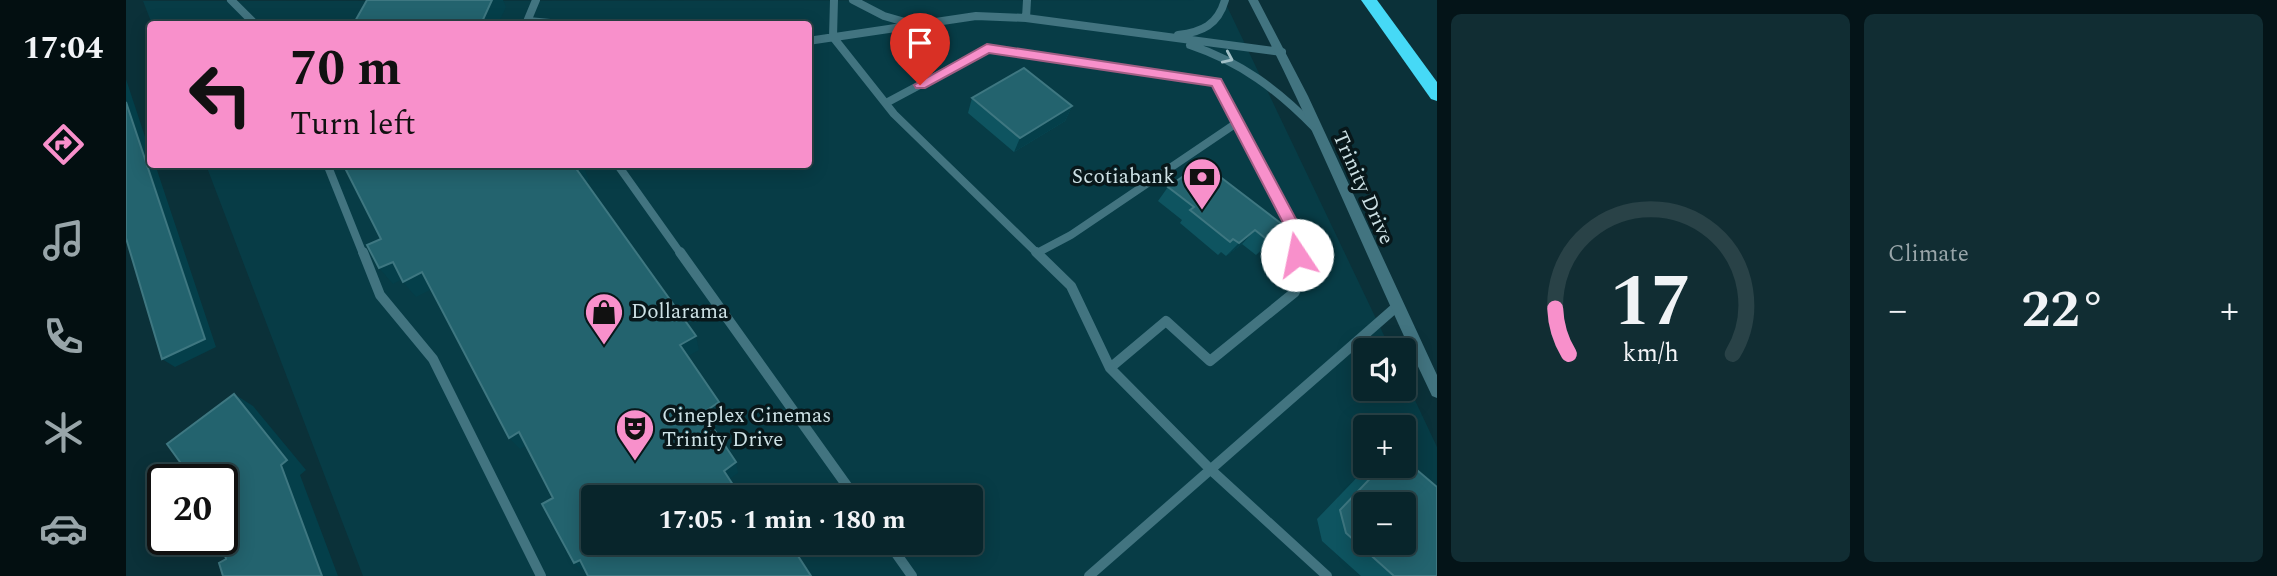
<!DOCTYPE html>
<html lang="en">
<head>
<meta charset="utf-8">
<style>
  body { margin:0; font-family:Spectral,serif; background:#112d33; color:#f1f3f6; height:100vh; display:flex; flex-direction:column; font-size:26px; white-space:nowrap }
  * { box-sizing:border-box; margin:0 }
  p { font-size:23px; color:#98a5a9 }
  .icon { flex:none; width:38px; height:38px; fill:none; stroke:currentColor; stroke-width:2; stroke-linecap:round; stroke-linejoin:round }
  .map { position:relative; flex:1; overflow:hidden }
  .side { display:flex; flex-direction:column; gap:14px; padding:14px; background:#041418; width:840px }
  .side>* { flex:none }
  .banner { position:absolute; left:21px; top:21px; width:665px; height:147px; border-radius:7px; box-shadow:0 4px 18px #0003,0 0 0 2px #294247; background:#f890cb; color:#111; overflow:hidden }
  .controls { position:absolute; left:1227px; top:338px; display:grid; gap:14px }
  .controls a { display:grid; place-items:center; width:63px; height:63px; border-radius:7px; background:#08252b; box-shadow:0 4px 18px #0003,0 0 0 2px #294247; font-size:35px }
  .speed { position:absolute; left:21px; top:464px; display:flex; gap:14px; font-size:35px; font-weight:700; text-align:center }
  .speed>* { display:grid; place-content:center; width:91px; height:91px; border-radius:50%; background:#08252b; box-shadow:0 4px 18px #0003,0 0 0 2px #294247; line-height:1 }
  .speed .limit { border:4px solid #111; border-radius:10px; background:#fff; color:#111 }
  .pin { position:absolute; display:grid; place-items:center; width:60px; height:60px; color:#fff; margin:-72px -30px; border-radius:50% 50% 50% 0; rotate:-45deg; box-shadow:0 0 7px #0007 }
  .pin .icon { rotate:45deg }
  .me { position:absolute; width:77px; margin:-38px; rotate:349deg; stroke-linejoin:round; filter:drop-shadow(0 0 5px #0008) }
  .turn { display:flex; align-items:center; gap:24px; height:147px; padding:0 28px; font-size:32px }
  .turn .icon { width:91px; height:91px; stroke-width:2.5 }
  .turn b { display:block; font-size:49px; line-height:60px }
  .big { font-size:52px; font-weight:700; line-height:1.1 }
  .side .card { flex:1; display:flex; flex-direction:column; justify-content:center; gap:10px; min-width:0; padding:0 24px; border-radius:10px; background:#112d33 }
  .side .dial { align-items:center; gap:0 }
  .dial svg { height:182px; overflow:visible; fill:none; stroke:#294247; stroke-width:7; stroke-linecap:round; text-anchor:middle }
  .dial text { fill:#f1f3f6; stroke:none }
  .heat { display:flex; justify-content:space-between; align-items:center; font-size:38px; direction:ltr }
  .side .tiles { flex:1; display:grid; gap:14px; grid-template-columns:repeat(2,1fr) }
  .trip { position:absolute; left:455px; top:485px; width:402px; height:70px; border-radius:7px; background:#08252b; box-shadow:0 4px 18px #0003,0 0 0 2px #294247; font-weight:700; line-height:70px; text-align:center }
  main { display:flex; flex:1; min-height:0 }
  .tab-bar { display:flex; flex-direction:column; width:126px; justify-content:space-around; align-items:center; background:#030f11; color:#98a5a9 }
  .tab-bar .icon { width:49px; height:49px }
  .tab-bar .selected { color:#f890cb }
  .tab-bar b { font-size:32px; color:#f1f3f6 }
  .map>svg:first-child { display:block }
</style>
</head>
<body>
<main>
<nav class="tab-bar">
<b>17:04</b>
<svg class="icon selected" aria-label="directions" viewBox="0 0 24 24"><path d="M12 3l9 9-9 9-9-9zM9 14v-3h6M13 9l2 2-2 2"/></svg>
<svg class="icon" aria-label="music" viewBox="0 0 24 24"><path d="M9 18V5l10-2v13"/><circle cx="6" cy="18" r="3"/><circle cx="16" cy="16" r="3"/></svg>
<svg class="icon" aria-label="phone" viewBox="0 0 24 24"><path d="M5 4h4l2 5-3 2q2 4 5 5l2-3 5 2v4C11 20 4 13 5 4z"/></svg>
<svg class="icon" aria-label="climate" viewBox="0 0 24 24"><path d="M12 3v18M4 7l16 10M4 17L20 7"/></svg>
<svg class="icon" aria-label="car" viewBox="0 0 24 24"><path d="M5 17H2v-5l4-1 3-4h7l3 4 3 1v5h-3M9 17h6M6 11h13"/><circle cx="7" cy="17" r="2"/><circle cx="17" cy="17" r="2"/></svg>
</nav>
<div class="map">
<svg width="1311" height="576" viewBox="0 0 1311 576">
  <rect width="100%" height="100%" fill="#0b3139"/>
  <!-- built -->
  <path fill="#073c46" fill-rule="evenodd" d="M1098,0L1265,350H1239V388H1278V377L1311,447V576H237L80,165L682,164V24H26L17,1ZM1239,427H1278V466H1239ZM467,497H845V542H467ZM1239,504H1278V542H1239Z"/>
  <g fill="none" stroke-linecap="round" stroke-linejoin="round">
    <!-- service-far1 -->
    <path stroke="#427480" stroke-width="8" d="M105,0L129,24
      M708,0L707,37L768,114L912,254
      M727,0L758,16L786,24
      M900,18L901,0
      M402,21L435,24
      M400,24L410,0
      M1052,35C1076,32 1092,25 1099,0
      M682,41L850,16L900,18L1156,52
      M1064,45C1115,62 1152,90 1189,128
      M760,103L861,49L1091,82L1172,236L1171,254
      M201,164L237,254
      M491,164L555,254
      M911,253L945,235L1112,122"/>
    <!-- service -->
    <path stroke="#427480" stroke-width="10" d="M237,252L254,295L307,359L415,576
      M554,252L729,497
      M910,252L945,286L984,368L1084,469L1201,576
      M984,368L1040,321L1084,361L1169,292L1171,252
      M762,542L786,576
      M963,576L1269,308"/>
    <!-- tertiary -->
    <path fill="#427480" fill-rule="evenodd" d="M1122,0H1132L1182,96L1311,375V398L1306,396C1243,265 1190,129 1122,0Z"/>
    <!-- motorway -->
    <path fill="#46d9f6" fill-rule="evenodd" d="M1235,0H1251L1311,82V101L1305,99Z"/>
  </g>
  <!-- wall -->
  <path fill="#0e5460" d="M846,98L946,106L939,121L888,152L842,113Z
    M1076,163L1148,241L1130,255L1116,244L1100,256L1095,252L1092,255L1054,223L1056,220L1032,201L1042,187Z
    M1242,466H1278L1311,576H1235L1196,541L1191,519Z"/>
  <!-- shaded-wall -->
  <path fill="#043f4a" d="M366,0H377L380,7L372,24H355Z
    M0,79L24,152V164H29L90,347L49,367L36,359L0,102Z
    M946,106L939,121L888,152L894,138Z
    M454,164H457L463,181L456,185L449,167Z
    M1161,228L1148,241L1130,255L1144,242Z
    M1129,230L1116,244L1100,256L1113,243Z
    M267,262L280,277L267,284L253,268Z
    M296,272L308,288L290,297L277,282Z
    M570,336L573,350L557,359L554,345Z
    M108,394L127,406L180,470L174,475L212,576H196Z
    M593,402L596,414L580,425L577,413Z
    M393,432L403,444L394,449L383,438Z
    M610,462L612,473L600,481L598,471Z
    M454,560L462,567L457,570L448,563Z"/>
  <!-- building -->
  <path fill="#23636e" stroke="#3e7781" stroke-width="2" fill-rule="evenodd" d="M241,0H366L355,24H247L228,23Z
    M898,68L946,106L894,138L846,98Z
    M0,102L79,339L36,359L0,238Z
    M1076,163L1161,228L1144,242L1129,230L1113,243L1107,239L1104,242L1064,210L1068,207L1042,187Z
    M217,164H454L449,167L570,336L554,345L593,402L577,413L610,462L598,471L615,497H467V542H644L648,549L658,542H663L685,576H462L454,560L448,563L416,504L427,498L393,432L383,438L296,272L277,282L267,262L253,268L241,245L255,239Z
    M108,394L161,460L155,465L196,576H97L93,563L100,559L94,539H96V535L104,531L96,520V480H67L41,444Z
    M1278,459L1311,487V576H1268L1220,533L1214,510L1256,466H1278ZM1239,504H1278V542H1239Z"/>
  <!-- one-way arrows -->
  <defs><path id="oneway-chevron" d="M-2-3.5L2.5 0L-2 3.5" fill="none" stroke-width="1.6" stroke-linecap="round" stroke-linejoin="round" transform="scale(1.75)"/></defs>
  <use stroke="#a3c0c7" href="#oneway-chevron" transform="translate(1102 58) rotate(24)"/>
  <!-- route -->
  <path fill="#f890cb" stroke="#a15e84" stroke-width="2" d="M861,44L1095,79L1179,236L1176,259H1165L1164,236L1086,86L863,53L799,88H790L788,85Z"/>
  <!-- icons -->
  <defs>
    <g id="bank-pin" transform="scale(2.0125)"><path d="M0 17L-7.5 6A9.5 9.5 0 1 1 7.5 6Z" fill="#f890cb" stroke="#08171a"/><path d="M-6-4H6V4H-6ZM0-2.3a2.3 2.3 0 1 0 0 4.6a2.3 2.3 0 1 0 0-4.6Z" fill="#111"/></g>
    <g id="shop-pin" transform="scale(2.0125)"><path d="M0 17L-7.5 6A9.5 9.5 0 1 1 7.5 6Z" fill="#f890cb" stroke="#08171a"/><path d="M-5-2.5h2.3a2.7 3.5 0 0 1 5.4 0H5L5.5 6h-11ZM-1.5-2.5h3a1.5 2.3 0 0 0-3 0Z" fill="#111"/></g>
    <g id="theatre-pin" transform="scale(2.0125)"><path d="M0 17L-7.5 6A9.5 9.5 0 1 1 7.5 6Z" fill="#f890cb" stroke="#08171a"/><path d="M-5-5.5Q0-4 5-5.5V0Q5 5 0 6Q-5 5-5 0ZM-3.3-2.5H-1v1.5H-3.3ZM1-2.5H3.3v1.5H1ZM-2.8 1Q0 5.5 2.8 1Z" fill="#111"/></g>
  </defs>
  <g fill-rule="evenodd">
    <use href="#bank-pin" x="1076" y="177"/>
    <use href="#shop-pin" x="478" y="312"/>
    <use href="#theatre-pin" x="509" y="428"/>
  </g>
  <g text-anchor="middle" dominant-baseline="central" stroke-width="7" stroke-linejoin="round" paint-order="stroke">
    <!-- poi labels -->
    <g font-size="21" fill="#cde1e5" stroke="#08171a" text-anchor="start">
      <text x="1049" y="177" text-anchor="end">Scotiabank</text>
      <text x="505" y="312">Dollarama</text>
      <text x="536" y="416">Cineplex Cinemas<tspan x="536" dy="24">Trinity Drive</tspan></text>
    </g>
    <!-- street labels -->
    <g font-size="21" fill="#cde1e5" stroke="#08171a">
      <text transform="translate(1237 188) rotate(66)">Trinity Drive</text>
    </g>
  </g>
</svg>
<div class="controls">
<a><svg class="icon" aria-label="sound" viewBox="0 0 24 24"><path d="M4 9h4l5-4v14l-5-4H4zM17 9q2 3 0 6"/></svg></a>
<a>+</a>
<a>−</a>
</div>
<div class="speed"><div class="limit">20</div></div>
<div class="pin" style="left:794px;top:85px;background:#d93025"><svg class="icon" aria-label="arrive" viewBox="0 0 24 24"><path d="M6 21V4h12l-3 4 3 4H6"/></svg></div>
<svg class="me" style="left:1171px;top:255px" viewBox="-20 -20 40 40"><circle r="19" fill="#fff"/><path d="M0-13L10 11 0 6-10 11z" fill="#f890cb"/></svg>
<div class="trip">17:05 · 1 min · 180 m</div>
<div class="banner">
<div class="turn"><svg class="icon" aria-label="left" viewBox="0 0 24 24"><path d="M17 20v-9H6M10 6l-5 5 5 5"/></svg><div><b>70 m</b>Turn left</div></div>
</div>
</div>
<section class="side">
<div class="tiles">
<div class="card dial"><svg viewBox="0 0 100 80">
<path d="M14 69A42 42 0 1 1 86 69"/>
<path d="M14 69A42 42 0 0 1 8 49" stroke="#f890cb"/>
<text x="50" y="56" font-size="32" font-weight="700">17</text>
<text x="50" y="72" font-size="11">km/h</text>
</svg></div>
<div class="card"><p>Climate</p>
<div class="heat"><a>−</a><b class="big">22°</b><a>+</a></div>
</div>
</div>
</section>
</main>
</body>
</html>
